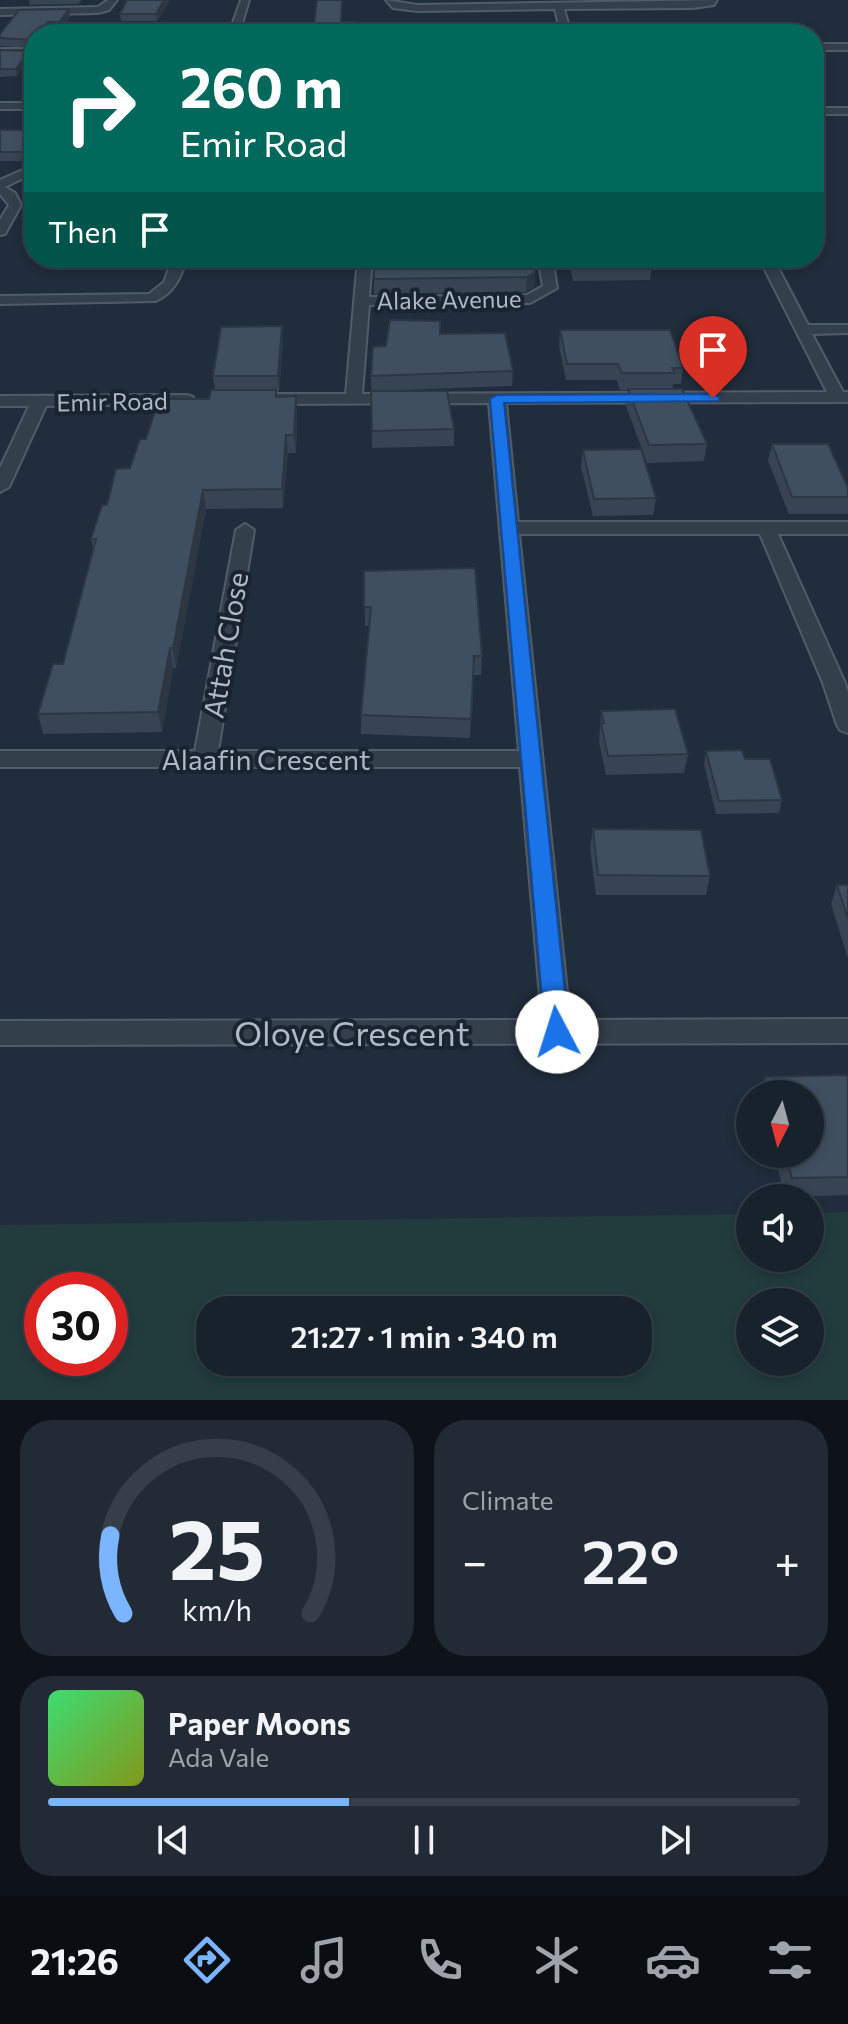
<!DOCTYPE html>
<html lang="en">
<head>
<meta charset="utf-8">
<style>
  body { margin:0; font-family:Commissioner,sans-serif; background:#212a35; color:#f1f3f6; height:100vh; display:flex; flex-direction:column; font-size:30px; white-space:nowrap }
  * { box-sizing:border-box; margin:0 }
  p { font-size:26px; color:#9fa4aa }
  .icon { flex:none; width:44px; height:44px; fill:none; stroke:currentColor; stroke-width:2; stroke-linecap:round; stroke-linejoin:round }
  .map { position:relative; height:1400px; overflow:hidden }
  .sheet { display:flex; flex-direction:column; gap:20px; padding:20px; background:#0d1319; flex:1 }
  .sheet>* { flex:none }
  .top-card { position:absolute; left:24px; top:24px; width:800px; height:244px; border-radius:32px; box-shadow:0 4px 12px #0003,0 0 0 2px #363f49; background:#00695c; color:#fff; overflow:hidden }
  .needle { width:52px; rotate:186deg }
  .fabs { position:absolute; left:736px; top:1080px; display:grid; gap:16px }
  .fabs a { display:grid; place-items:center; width:88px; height:88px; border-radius:50%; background:#18222d; box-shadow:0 4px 12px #0003,0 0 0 2px #363f49; font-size:40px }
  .speed { position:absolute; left:24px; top:1272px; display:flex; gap:16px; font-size:40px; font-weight:700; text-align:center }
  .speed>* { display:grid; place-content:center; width:104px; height:104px; border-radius:50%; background:#18222d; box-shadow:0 4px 12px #0003,0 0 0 2px #363f49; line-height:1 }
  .speed .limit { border:12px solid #d22; background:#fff; color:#111 }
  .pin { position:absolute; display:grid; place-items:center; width:68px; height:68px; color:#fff; margin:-82px -34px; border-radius:50% 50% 50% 0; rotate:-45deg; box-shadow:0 0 8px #0007 }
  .pin .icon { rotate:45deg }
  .me { position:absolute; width:88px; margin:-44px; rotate:355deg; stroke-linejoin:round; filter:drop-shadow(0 0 6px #0008) }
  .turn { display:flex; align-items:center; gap:28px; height:168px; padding:0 24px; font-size:36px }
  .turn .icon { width:104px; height:104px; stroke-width:2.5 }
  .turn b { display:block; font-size:56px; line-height:68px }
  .then { display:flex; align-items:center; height:76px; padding:0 24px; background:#0003; gap:16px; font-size:30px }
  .big { font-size:60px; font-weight:600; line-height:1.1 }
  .sheet .tile { flex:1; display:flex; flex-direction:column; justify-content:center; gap:12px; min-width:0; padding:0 28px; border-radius:32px; background:#212a35 }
  .sheet .dial { align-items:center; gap:0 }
  .dial svg { height:208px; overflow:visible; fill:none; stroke:#363f49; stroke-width:7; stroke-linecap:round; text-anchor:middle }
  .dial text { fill:#f1f3f6; stroke:none }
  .song { display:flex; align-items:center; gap:24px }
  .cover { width:96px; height:96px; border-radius:12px; background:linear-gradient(135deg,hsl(140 70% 55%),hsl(70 70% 35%)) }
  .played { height:8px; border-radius:4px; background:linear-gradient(90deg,#7cb5ff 40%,#363f49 40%) }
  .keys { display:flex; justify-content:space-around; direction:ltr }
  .heat { display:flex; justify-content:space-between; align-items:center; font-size:44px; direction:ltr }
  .sheet .tiles { flex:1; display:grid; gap:20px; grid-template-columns:1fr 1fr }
  .tile:last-child { grid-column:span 2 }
  .trip { position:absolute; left:196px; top:1296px; width:456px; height:80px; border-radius:32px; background:#18222d; box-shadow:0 4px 12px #0003,0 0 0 2px #363f49; font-weight:600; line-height:80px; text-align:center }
  .menu { display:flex; height:128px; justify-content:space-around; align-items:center; background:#0a0e12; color:#9fa4aa }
  .menu .icon { width:56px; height:56px }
  .menu .selected { color:#7cb5ff }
  .menu b { font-size:36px; color:#f1f3f6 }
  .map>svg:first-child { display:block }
</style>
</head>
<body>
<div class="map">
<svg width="848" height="1400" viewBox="0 0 848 1400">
  <rect width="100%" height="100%" fill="#202d3c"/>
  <!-- green -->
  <path fill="#223b3d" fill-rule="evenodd" d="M848,1212V1400H0V1225L750,1214V1258H810V1213ZM42,1290H110V1358H42ZM750,1302H810V1362H750ZM210,1310H638V1362H210Z"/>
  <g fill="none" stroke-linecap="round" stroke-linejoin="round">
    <!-- street casing -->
    <g stroke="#515c69" stroke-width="4">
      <path id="street" d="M108,0H117L109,10L98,13L0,15V9L98,7Z
        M241,0H249L239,34H229Z
        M386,0L417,5L717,0L714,5L693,8L564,9L571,34H561L555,9L417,11L393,8Z
        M814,44H848V50H814Z
        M0,49H34V55H0Z
        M0,103H34V109H0Z
        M814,108H848V114H814Z
        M34,165V173L5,187L15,193L21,205L5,234L0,235V220L9,205L0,194V180Z
        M173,258H187C181,277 175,292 156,301L0,304V296L149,294L164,282Z
        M358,258H372L369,297L527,295L543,286L538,258H552L557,288L530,303L369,305L362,394L827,392L759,258H773L808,325H848V333L812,334L843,392H848V402L506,403L518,522H848V534H778L845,683L848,692V733L840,730L837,725L823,683L760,534H519L570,1020L848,1019V1043L0,1045V1021L542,1020L520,767H0V751H195L236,530L245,524L254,530L218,751H519L489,403L265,404L257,399L265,394H346Z
        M187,395L193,397V403L46,406L9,487L0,492V468L29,406H0V396Z"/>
    </g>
    <!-- street -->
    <use href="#street" fill="#343f4c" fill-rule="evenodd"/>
  </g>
  <!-- wall -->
  <path fill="#374453" d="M29,0H82L78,4L30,5Z
    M127,0H170L157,21H121L120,14Z
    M70,17L61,30H49L46,34H34V48L0,46V34Z
    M0,50L29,51L30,58L17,76L0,77Z
    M0,130H34V156L31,161H0Z
    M79,258H136L135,262L80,263Z
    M568,258H649L652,265L650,280L573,281Z
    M535,273L534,288L526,292L374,294V279Z
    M440,321V334L513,371L512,386L375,391L454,429V446L372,448L371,376L386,346Z
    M560,330L683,368L681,384H673V389L707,444L704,461L647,463L626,406L628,390H620L617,380H566L559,346Z
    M283,342L279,392H277V397L296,396L297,414L296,453H288L283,508L206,509L176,668H173L162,732L43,734L38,714L63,664L93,550L91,539L107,505L130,468L146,439L209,399L215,390L213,376Z
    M772,444L848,488V514H789L768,461Z
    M583,450L656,498L653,515L593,516L581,467Z
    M364,571L482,656L481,675H473L470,738L361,734V715L369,626H365Z
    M601,711L688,754L684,773L606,775L599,742Z
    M706,751L745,759L782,800L779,813L716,814L704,764Z
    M593,829L710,876L706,895H596L590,848Z
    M837,885H848V959L831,904Z
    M848,1075V1195L785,1197L774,1154H810V1094H760L765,1077Z"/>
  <!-- shaded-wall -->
  <path fill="#2d3743" d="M164,0H170L157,21L156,14Z
    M69,9L70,17L61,30L59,22Z
    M48,22L49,30L46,34H39Z
    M29,51L30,58L17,76L16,69Z
    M34,144V156L31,161L29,152Z
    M535,273L534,288L526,292L527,277Z
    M282,326L283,342L279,392L278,376Z
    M296,396L297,414L296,453L294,435Z
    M286,435L288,453L283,508L282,489Z
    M203,490L206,509L176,668L173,648Z
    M170,648L173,668L162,732L158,712Z"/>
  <!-- building -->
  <path fill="#404f60" stroke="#2d3743" stroke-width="2" d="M127,0H164L156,14H120Z
    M317,0H342L341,22H355V34H313Z
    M69,9L59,22H48L39,34H34V40L0,38V34L19,10Z
    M0,50L29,51L16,69H0Z
    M0,130H34V144L29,152H0Z
    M374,258H532L535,273L527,277L374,279Z
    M572,258H649L652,265L574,266Z
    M390,320L440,321V334L505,333L513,371L371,376L373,347L386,346Z
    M282,326L278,376H213L221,327Z
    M560,330H670L683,368H672L675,373H622L618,364H567Z
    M628,389H682L707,444L649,445Z
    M211,390H276V397L296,396L294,435H286L282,489L203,490L173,648H170L158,712L38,714L53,664H63L96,539H91L102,505H107L116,469L130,468L140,439H146L159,399H209Z
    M371,391H447L454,429L372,431Z
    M772,444H828L848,488V497H792Z
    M641,449L656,498L594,499L583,450Z
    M475,568L482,656H474L471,719L361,715L371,607H364V571Z
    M675,709L688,754L608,756L601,724L604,723L601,711Z
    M742,750L745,759H770L782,800L719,801L706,751Z
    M593,829L701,830L710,876L598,875Z
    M837,885H848V919Z
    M848,1075V1177L792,1178L785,1154H810V1094H770L765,1077Z"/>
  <!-- route -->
  <path fill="#1a73e8" stroke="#114b97" stroke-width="2" d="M713,394L720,398L718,401L504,403L569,1032L565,1039L557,1042L549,1039L545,1032L490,399L497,395Z"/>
  <g text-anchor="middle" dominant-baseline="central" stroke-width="8" stroke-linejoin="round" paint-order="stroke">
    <!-- far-street labels -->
    <g font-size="24" fill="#aeb9c8" stroke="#192430">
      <text transform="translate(449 299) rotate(-1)">Alake Avenue</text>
      <text transform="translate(112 401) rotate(-1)">Emir Road</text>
    </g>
    <!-- street labels -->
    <g font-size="28" fill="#aeb9c8" stroke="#192430">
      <text transform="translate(225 645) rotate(-80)">Attah Close</text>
      <text x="266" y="759">Alaafin Crescent</text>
    </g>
    <!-- near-street labels -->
    <g font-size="34" fill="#aeb9c8" stroke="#192430">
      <text x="352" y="1032">Oloye Crescent</text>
    </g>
  </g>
</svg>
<div class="fabs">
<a><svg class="needle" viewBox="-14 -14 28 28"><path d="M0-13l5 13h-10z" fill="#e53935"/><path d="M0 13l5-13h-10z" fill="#9fa4aa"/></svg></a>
<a><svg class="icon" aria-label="sound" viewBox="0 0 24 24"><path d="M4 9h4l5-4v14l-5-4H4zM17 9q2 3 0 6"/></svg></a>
<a><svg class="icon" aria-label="layers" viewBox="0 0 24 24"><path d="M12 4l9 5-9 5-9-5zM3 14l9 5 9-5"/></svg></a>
</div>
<div class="speed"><div class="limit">30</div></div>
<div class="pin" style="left:713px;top:398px;background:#d93025"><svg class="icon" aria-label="arrive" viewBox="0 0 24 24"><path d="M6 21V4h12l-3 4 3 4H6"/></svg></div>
<svg class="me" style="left:557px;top:1032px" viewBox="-20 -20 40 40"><circle r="19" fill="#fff"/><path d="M0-13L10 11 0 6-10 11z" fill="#1a73e8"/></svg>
<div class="trip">21:27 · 1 min · 340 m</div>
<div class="top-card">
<div class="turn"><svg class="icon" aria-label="right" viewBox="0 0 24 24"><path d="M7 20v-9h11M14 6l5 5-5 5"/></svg><div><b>260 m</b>Emir Road</div></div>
<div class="then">Then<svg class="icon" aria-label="arrive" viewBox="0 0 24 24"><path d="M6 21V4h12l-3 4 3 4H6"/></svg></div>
</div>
</div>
<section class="sheet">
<div class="tiles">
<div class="tile dial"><svg viewBox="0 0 100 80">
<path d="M14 69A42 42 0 1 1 86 69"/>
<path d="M14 69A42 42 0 0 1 9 39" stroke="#7cb5ff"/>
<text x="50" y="56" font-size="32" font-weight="700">25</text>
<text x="50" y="72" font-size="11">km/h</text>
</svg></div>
<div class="tile"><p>Climate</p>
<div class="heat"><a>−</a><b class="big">22°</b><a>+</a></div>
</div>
<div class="tile">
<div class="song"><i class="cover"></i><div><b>Paper Moons</b><p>Ada Vale</p></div></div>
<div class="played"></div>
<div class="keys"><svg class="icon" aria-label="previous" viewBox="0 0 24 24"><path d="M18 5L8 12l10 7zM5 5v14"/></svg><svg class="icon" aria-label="pause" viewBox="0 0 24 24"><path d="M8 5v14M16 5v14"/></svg><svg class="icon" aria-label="next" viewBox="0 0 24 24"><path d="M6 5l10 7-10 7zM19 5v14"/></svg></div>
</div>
</div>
</section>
<nav class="menu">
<b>21:26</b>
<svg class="icon selected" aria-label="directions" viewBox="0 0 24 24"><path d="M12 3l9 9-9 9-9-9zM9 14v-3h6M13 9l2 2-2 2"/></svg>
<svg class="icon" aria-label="music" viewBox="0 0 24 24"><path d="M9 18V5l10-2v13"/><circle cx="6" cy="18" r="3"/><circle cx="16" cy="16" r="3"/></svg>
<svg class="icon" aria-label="phone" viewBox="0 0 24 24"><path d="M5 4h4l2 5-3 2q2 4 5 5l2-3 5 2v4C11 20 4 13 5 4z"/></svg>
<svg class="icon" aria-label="climate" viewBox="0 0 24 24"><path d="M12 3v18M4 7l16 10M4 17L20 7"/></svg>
<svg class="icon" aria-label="car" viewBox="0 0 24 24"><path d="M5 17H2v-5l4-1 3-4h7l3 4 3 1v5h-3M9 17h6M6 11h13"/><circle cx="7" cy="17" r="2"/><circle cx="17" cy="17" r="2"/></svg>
<svg class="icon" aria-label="filters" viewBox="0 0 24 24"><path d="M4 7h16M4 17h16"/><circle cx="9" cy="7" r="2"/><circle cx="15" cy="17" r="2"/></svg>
</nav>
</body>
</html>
